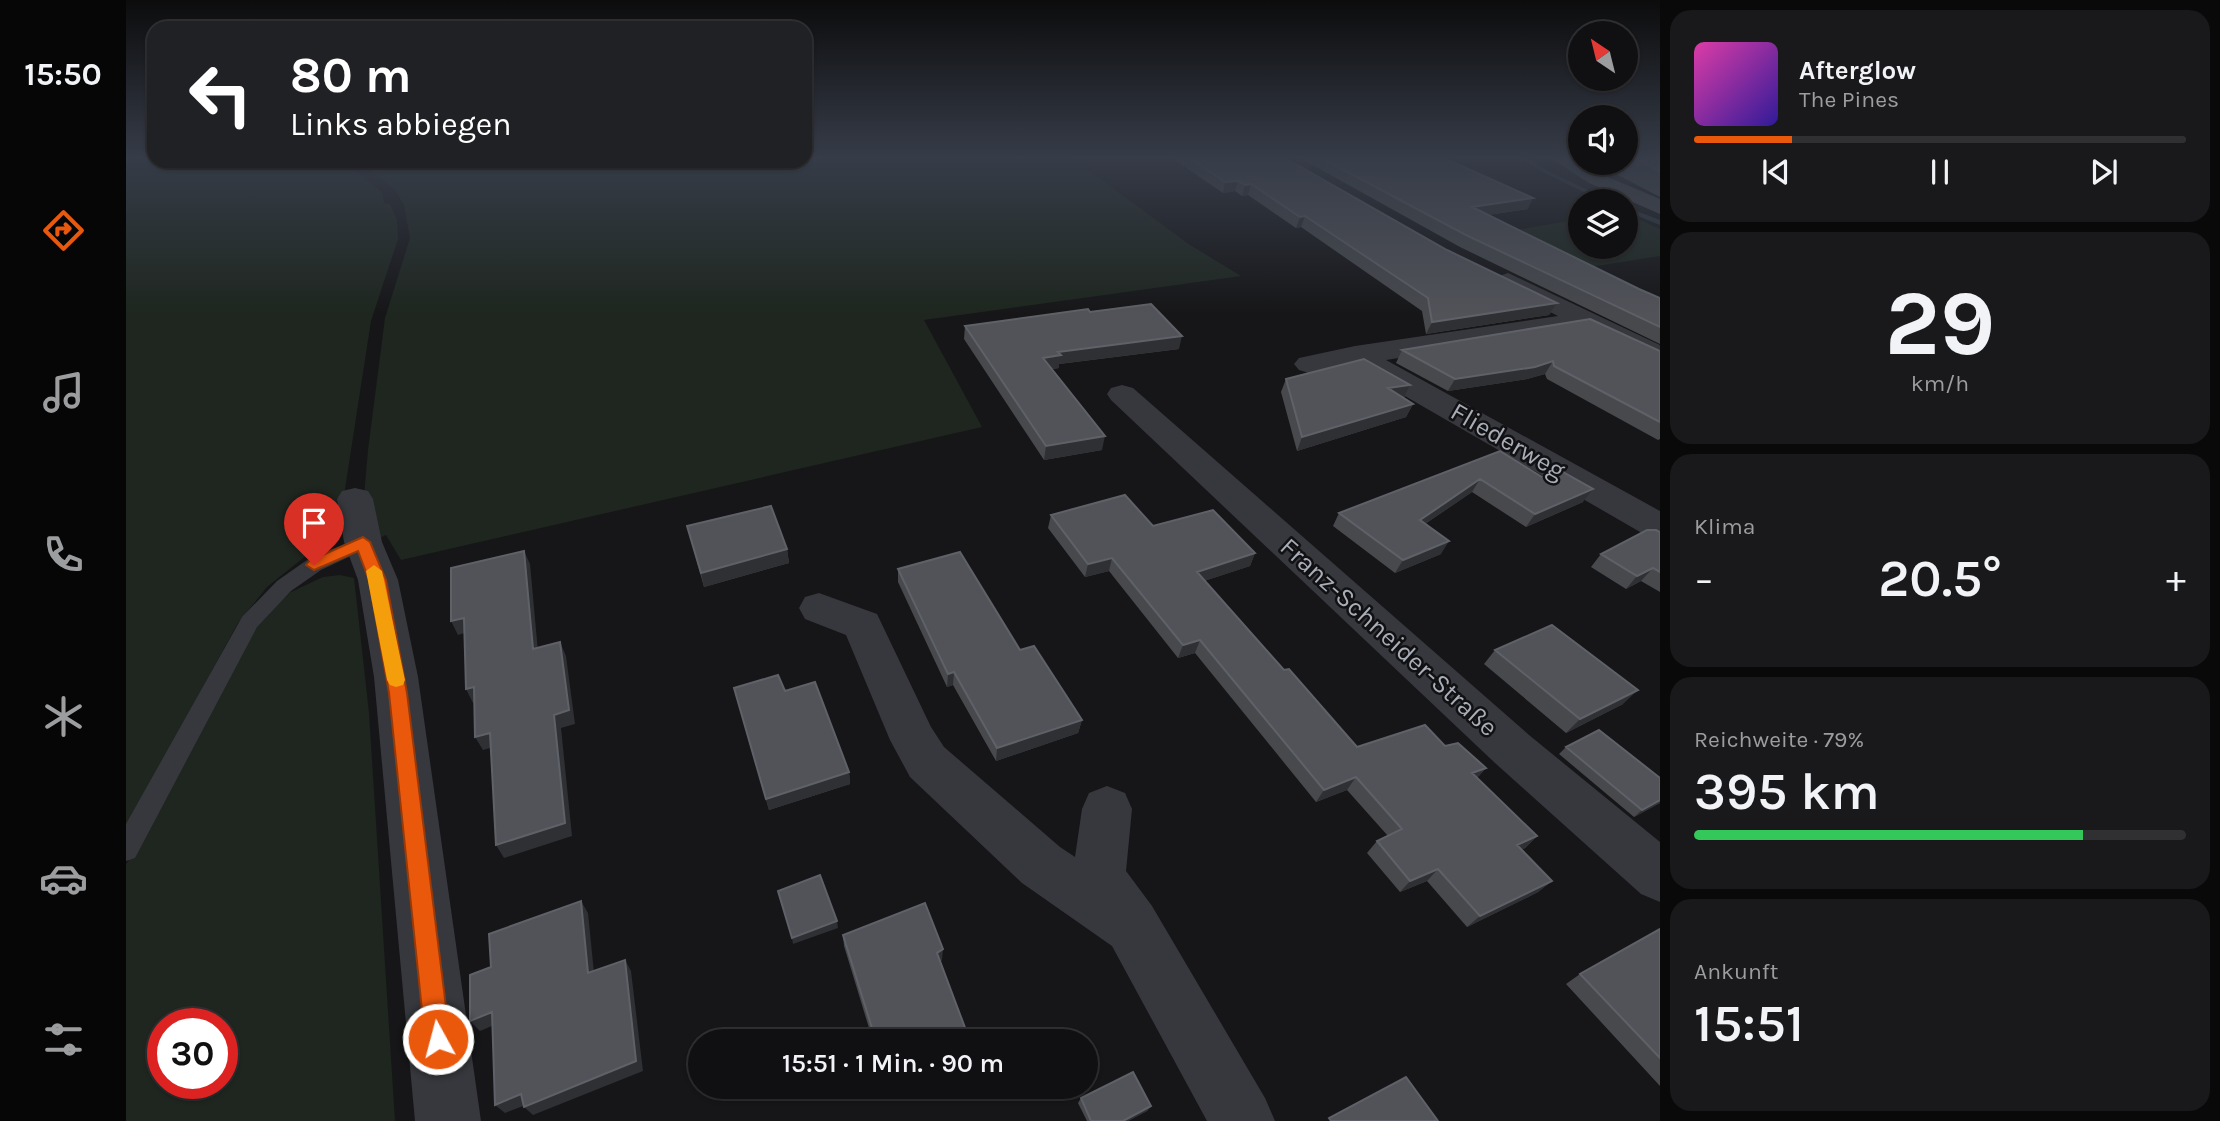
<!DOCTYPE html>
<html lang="de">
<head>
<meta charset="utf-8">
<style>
  body { margin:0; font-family:Karla,sans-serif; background:#19191b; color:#f1f3f6; height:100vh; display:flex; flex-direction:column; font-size:26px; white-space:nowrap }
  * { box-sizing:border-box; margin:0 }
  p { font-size:23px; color:#9c9d9f }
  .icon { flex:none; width:38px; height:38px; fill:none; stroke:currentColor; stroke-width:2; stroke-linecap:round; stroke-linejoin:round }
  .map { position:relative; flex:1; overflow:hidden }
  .drawer { display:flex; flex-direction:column; gap:10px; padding:10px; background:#09090a; width:560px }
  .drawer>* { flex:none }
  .hud { position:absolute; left:21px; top:21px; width:665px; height:147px; border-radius:21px; box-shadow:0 2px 5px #0004,0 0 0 2px #303032; background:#202124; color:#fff; overflow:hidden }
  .needle { width:46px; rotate:325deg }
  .fabs { position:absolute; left:1442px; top:21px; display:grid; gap:14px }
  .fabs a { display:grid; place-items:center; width:70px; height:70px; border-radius:50%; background:#101012; box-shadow:0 2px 5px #0004,0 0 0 2px #303032; font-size:35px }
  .speed { position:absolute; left:21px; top:1008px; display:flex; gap:14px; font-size:35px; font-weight:700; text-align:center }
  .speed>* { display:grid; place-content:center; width:91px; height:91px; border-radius:50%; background:#101012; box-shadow:0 2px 5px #0004,0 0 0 2px #303032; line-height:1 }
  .speed .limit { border:10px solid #d22; background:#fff; color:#111 }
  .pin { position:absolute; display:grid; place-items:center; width:60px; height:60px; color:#fff; margin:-72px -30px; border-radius:50% 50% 50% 0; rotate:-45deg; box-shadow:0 0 7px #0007 }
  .pin .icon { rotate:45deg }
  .me { position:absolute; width:77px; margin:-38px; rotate:353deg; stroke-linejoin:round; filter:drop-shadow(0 0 5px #0008) }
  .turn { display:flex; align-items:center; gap:24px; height:147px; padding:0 28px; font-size:32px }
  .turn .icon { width:91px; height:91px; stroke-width:2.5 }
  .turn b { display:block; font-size:49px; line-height:60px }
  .big { font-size:52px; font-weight:600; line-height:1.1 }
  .drawer .widget { flex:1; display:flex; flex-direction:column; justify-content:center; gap:10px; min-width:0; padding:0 24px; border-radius:21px; background:#19191b }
  .drawer .dial { align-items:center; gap:0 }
  .dial b { font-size:91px; line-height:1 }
  .song { display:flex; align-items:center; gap:21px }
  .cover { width:84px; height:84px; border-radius:10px; background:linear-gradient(135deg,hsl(320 70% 55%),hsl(250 70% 35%)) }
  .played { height:7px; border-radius:4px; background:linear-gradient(90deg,#ea580c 20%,#303032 20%) }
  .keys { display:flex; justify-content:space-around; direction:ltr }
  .heat { display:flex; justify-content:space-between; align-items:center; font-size:38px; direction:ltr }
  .charge { height:10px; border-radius:5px; background:linear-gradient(90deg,#34c759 79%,#303032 0) }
  .trip { position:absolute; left:562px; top:1029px; width:410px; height:70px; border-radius:35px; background:#101012; box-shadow:0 2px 5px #0004,0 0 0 2px #303032; font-weight:600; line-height:70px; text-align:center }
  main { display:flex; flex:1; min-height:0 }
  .menu { display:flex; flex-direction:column; width:126px; justify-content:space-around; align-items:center; background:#060607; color:#9c9d9f }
  .menu .icon { width:49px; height:49px }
  .menu .current { color:#ea580c }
  .menu b { font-size:32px; color:#f1f3f6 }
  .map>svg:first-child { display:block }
</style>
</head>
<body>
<main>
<nav class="menu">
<b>15:50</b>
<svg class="icon current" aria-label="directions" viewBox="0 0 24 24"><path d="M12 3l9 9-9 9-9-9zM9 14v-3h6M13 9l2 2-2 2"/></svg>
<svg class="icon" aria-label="music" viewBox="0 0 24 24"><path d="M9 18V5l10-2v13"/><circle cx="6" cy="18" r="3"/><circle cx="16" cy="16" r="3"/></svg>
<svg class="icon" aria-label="phone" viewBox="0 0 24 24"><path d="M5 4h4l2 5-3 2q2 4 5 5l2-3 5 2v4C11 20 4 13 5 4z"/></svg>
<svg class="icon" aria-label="climate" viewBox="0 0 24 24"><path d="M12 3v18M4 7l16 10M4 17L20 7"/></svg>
<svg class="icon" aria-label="car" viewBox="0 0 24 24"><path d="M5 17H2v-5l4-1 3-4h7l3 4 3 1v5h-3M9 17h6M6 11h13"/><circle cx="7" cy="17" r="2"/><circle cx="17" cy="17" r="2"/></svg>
<svg class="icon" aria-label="filters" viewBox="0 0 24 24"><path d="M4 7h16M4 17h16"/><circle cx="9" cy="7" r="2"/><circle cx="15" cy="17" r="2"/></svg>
</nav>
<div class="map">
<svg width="1534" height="1121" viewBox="0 0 1534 1121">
  <rect width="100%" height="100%" fill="#161618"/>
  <!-- green -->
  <path fill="#1e261f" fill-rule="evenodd" d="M0,158H28V161H215L256,192L258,203L264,204L271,220L272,239L245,321L217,502V526L141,587L112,623L0,828Z
    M679,158H946L1061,243L1115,276L798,320L856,427L275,560L260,535L249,540L238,497L242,450L259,318L284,238L278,205L269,190L234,161H679Z
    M1500,214L1534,229V256L1452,269L1379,232L1454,219V247H1500Z
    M214,575L228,578L243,713L269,1121H0V864L14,846L133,620L165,592L197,577ZM37,1024H96V1083H37Z"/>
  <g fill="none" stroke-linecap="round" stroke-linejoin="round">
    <!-- stream -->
    <path fill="#2c353c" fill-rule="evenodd" d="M1395,158H1402L1420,170L1485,201H1477L1416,172Z
      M1500,207L1534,220V225L1500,211Z"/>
    <!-- lane -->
    <path fill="#37383d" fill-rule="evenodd" d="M237,536L244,537L246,542L244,547L195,570L165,591L131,627L9,858L0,861V824L116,617L151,581L181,560Z"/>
    <!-- street -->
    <path fill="#37383d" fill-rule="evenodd" d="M1382,273L1534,345V365L1457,329L1260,360L1534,511V539L1521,536L1227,366L1183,373L1173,370L1168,364L1173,358L1229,346L1432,316L1373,286L1369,281L1373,276Z
      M996,385L1007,388L1403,735L1534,842V902L1515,894L1369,763L985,400L981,394L985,388Z
      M229,488L242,491L247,499L256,542L272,580L292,677L355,1121H289L248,677L232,580L218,542L211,499L216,491Z
      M693,593L751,614L805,727L818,747L934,847L949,857L956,809L963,793L981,786L999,793L1006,809L1000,871L1026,906L1139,1098L1149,1121H1081L986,946L896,883L784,777L764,740L720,635L679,619L673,608L679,597Z"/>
    <!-- secondary -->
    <path fill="#45474d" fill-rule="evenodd" d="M1425,158H1449L1477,175L1534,199V214L1463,183Z"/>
  </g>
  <!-- wall -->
  <path fill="#47494d" d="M1046,158H1159L1321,250L1431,303L1423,315L1300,334L1296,311L1175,227L1170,228L1122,195L1116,196L1109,191L1097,193Z
    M1174,158H1318L1402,209L1362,215L1513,289L1534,298V344L1334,247Z
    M1500,158H1534V197L1469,163H1500Z
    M964,312L1053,349L933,364V368L926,369L976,450L918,460L838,339L839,326Z
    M1276,350L1534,351V439L1532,440L1421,379L1419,374L1401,379L1322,391L1270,363Z
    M1160,379L1284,385L1278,398L1287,404L1280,417L1171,451L1155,392Z
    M1374,451L1457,502L1400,527L1346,492L1299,524L1315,554L1269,573L1207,526L1213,513Z
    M925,515L1027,526L1129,553L1124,566L1078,581L1158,670L1231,747L1319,746L1360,768L1351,778L1411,836L1399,848L1395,850L1426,881L1412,892L1341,927L1301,881L1274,892L1241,853L1251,841L1262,836L1221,790L1190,802L1069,653L1052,658L983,571L959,577L922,528Z
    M561,526L661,549L663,563L578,587Z
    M1534,532V592L1515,581L1500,589L1465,567L1475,554Z
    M772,569L894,650L956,720L952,733L870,761L827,685L821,687L772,582Z
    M1369,650L1497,704L1440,733L1358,664Z
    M608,688L659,691L723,772L724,784L643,810Z
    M1440,747L1534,778V803L1508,817L1433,754Z
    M1534,930V1086L1440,984L1454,974Z
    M717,935L816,960L814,961L844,1041H747L718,946Z
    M955,1098L1025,1106L1021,1111L1002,1121H961L952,1103Z"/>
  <!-- shaded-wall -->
  <path fill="#2f3033" d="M1112,181L1109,191L1097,193L1099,182Z
    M1125,184L1122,195L1116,196L1119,185Z
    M1407,198L1402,209L1341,218L1346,207Z
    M1179,216L1175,227L1170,228L1174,217Z
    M1431,303L1423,315L1300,334L1306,322Z
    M1056,336L1053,349L933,364V368L915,371L917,358L932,352Z
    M1427,361L1419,374L1401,379L1322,391L1329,379Z
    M1284,385L1278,398L1262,388Z
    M1287,404L1280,417L1171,451L1176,437Z
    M979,436L976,450L918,460L920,446Z
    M1354,479L1346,492L1286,533L1294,520Z
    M1467,489L1457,502L1400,527L1409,514Z
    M1323,541L1315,554L1269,573L1277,560Z
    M661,549L663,563L578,587L575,573Z
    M398,551L404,564L413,663L407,649Z
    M1129,553L1124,566L1066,585L1071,572Z
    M986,558L983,571L959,577L962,564Z
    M1527,568L1515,581L1500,589L1511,576Z
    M338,618L345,631L332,635L325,621Z
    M1074,640L1069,653L1052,658L1057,645Z
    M434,642L440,656L449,724L435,728L446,836L378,858L370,845Z
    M828,672L827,685L821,687L822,674Z
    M348,687L356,701L347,703L340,689Z
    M1512,690L1497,704L1440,733L1454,719Z
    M956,720L952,733L870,761L871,748Z
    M364,733L371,746L357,750L349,737Z
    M1360,768L1349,780L1346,773Z
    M723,772L724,784L643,810L640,799Z
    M1230,777L1221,790L1190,802L1198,790Z
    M1534,800V803L1508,817L1516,810Z
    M1411,836L1399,848L1378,857L1391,845Z
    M1312,869L1301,881L1274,892L1284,881Z
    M1426,881L1412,892L1341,927L1354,916Z
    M455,901L462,913L469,983L462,973Z
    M711,921L712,928L667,944L666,938Z
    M817,949L816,960L810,964L811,953Z
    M499,960L505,971L517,1071L407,1115L398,1107Z
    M366,1012L375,1022L354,1031L344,1021Z
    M395,1094L405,1103L379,1113L369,1105Z
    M1025,1106L1021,1111L1002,1121H997Z"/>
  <!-- building -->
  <path fill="#525359" stroke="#5f6168" stroke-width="2" d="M1063,158H1159L1321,250L1431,303L1306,322L1302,298L1179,216L1174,217L1125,184L1119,185L1112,181L1099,182Z
    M1195,158H1318L1407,198L1346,207L1513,289L1534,298V327L1340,235Z
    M1509,158H1534V171Z
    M1025,304L1056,336L932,352L935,355L917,358L979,436L920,446L839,326L962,309L964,312Z
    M1464,319L1534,351V422L1428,366L1427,361L1409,367L1329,379L1276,350Z
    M1238,359L1284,385L1262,388L1287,404L1176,437L1160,379Z
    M1374,451L1416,477L1437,472L1467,489L1409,514L1354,479L1294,520L1323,541L1277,560L1213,513Z
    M999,495L1027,526L1087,510L1129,553L1071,572L1158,670L1163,669L1231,747L1299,725L1319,746L1332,743L1360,768L1346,773L1411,836L1391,845L1426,881L1354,916L1312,869L1284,881L1251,841L1276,829L1230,777L1198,790L1074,640L1057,645L986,558L962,564L925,515Z
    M645,506L661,549L575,573L561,526Z
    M1521,530H1530L1534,532V572L1527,568L1511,576L1475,554Z
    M398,551L407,649L434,642L443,710L428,715L439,823L370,845L364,733L349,737L348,687L340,689L338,618L325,621V568Z
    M834,552L894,650L908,646L956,720L871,748L828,672L822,674L772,569Z
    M1426,625L1512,690L1454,719L1369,650Z
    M652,675L659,691L689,682L723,772L640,799L608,688Z
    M1473,730L1534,778V800L1516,810L1440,747Z
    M694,875L711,921L666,938L652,891Z
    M455,901L462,973L499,960L510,1061L398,1107L395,1094L369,1105L366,1012L344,1021V975L365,967L363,934Z
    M799,903L817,949L811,953L844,1041H750L717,935Z
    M1534,929V1058L1454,974Z
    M1007,1072L1025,1106L997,1121H965L955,1098Z
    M1280,1077L1312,1121H1205L1203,1118Z"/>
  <!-- sky -->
  <linearGradient id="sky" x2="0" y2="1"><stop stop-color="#0c0c0d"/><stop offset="0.5" stop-color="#363c48"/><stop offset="1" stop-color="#363c48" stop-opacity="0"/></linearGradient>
  <rect width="1534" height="315" fill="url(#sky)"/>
  <!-- route -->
  <path fill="#ea580c" stroke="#983908" stroke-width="2" d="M237,537L244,542L260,580L281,693L324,1039L321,1048L312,1051L303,1048L299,1039L263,693L243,580L232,551L188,570L180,565L183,561Z"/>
  <!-- slow -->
  <path fill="#f59e0b" d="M248,565L256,571L279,680L277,685L270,687L264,685L261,680L240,571Z"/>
  <g text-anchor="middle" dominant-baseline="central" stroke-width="5" stroke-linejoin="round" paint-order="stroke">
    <!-- street labels -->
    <g font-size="26" fill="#a8adb8" stroke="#111113">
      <text transform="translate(1382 441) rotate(30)">Fliederweg</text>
      <text transform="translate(1263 637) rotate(42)">Franz-Schneider-Straße</text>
    </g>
  </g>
</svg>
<div class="fabs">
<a><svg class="needle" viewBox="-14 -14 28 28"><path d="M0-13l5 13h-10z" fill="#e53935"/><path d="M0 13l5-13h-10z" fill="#9c9d9f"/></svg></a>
<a><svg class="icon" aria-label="sound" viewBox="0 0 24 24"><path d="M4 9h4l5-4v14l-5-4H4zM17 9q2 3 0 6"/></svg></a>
<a><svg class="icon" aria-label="layers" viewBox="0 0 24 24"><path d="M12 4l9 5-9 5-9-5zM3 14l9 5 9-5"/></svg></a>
</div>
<div class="speed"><div class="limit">30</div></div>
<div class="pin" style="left:188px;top:565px;background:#d93025"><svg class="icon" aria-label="arrive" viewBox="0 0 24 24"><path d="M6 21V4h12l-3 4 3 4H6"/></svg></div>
<svg class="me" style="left:312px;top:1039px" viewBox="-20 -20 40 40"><circle r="17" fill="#ea580c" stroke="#fff" stroke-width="3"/><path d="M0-11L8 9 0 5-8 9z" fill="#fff"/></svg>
<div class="trip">15:51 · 1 Min. · 90 m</div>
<div class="hud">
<div class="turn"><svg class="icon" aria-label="left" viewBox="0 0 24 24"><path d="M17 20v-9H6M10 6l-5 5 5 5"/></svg><div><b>80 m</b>Links abbiegen</div></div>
</div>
</div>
<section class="drawer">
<div class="widget">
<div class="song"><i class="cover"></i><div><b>Afterglow</b><p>The Pines</p></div></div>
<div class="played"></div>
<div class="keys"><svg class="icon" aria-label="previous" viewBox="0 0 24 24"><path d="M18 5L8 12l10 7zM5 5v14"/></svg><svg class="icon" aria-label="pause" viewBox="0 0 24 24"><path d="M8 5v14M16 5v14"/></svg><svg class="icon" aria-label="next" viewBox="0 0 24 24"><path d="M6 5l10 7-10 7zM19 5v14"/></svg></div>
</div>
<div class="widget dial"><b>29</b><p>km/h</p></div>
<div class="widget"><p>Klima</p>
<div class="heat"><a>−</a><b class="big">20.5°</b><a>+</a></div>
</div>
<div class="widget"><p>Reichweite · 79%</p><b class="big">395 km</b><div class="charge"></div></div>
<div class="widget"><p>Ankunft</p><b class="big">15:51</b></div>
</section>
</main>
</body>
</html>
